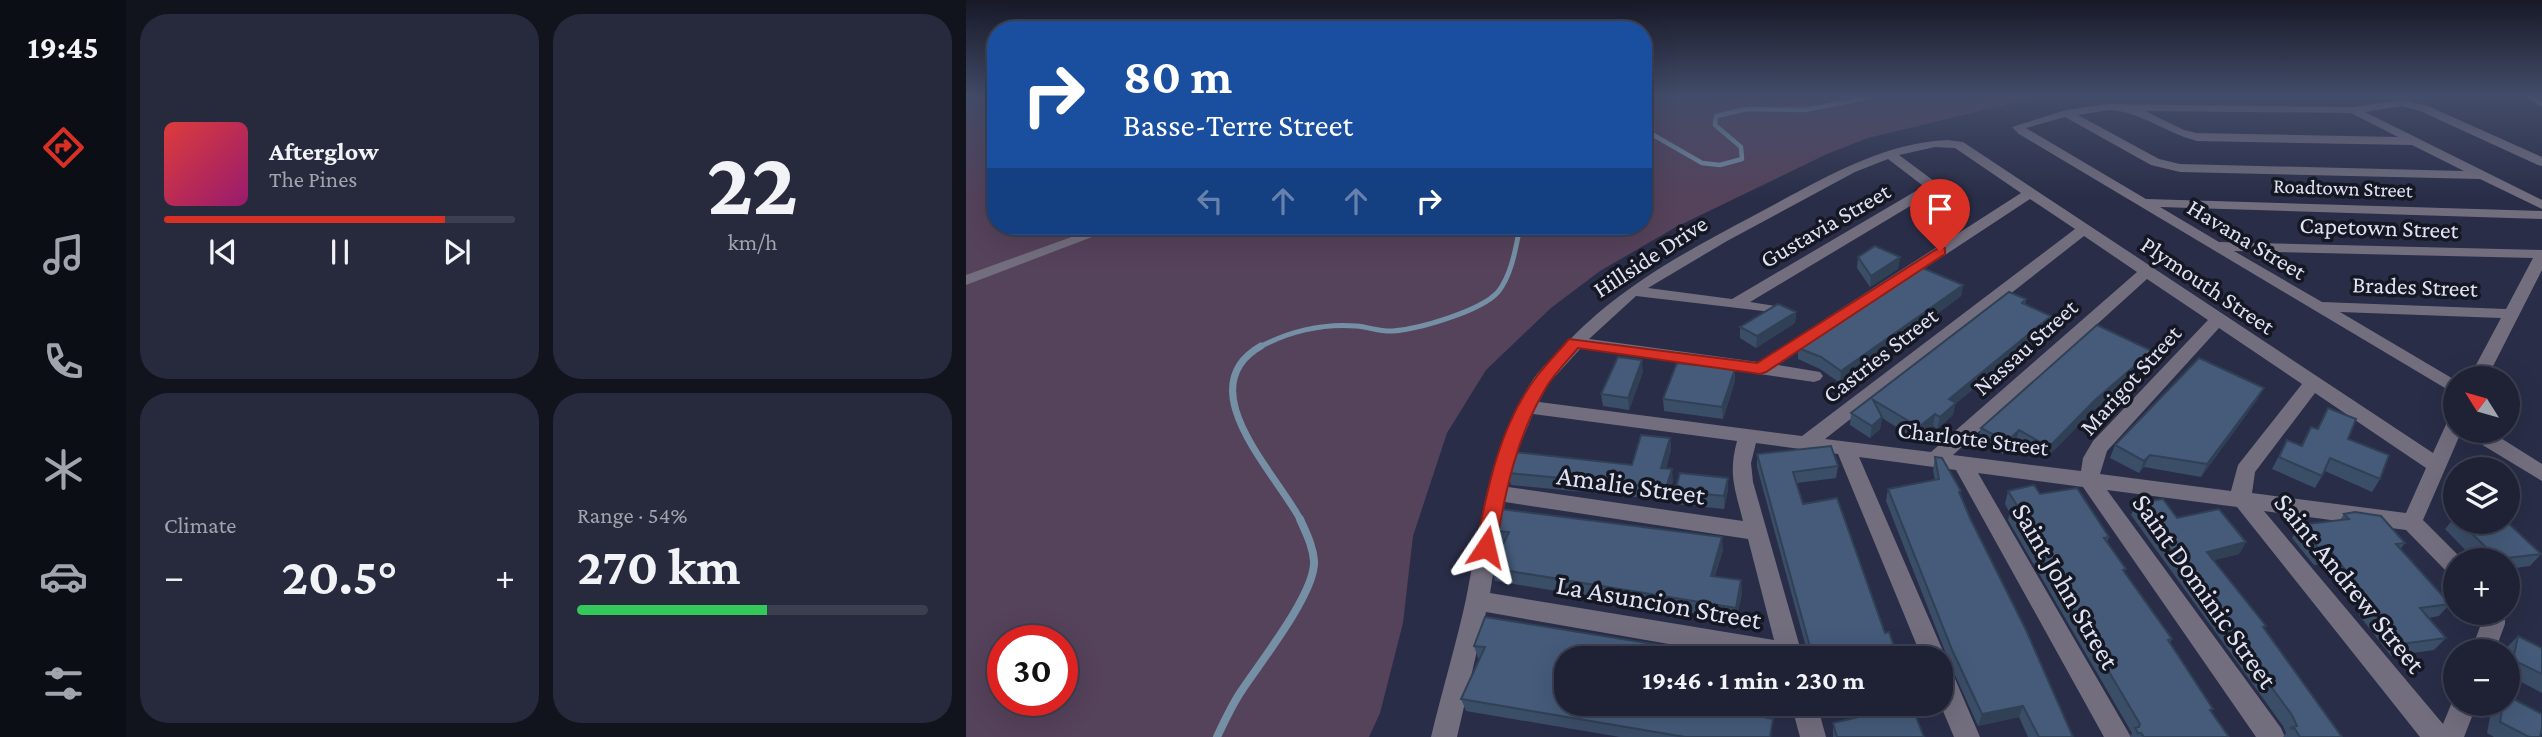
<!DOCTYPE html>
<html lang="en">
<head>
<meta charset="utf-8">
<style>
  body { margin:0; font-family:"Crimson Pro",serif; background:#272a3d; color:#f1f3f6; height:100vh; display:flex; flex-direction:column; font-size:26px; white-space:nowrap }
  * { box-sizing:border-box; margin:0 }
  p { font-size:23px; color:#a1a4ad }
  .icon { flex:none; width:38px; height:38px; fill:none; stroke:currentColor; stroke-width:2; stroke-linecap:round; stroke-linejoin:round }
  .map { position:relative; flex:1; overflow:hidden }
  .sheet { display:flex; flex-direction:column; gap:14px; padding:14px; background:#11131d; width:840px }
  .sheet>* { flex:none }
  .banner { position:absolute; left:21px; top:21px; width:665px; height:214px; border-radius:28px; box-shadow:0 7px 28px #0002,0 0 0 2px #3c3f50; background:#1a4fa0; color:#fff; overflow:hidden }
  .needle { width:46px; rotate:307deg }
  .fabs { position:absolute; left:1477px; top:366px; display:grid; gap:14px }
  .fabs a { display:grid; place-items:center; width:77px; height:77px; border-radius:50%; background:#1f2235; box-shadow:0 7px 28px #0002,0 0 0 2px #3c3f50; font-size:35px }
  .speed { position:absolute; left:21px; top:625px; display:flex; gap:14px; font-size:35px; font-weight:700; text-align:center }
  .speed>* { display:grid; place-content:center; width:91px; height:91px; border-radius:50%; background:#1f2235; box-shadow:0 7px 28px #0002,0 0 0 2px #3c3f50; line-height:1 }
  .speed .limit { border:10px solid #d22; background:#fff; color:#111 }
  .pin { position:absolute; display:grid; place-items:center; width:60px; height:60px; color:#fff; margin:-72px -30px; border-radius:50% 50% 50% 0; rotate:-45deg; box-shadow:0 0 7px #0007 }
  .pin .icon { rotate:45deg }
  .me { position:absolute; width:77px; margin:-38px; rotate:10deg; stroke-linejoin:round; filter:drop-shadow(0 0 5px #0008) }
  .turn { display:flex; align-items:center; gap:24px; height:147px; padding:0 21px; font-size:32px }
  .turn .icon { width:91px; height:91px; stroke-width:2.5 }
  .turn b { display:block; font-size:49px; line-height:60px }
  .lanes { display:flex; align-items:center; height:66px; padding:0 21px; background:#0003; justify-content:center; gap:35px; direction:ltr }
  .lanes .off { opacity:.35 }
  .big { font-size:52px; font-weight:700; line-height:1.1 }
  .sheet .tile { flex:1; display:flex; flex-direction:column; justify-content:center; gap:10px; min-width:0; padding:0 24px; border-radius:28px; background:#272a3d }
  .sheet .dial { align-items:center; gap:0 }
  .dial b { font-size:91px; line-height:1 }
  .song { display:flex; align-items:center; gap:21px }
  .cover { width:84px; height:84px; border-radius:10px; background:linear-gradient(135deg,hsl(0 70% 55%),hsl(320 70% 35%)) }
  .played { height:7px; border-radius:4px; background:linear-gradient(90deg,#d93025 80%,#3c3f50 80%) }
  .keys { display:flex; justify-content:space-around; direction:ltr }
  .heat { display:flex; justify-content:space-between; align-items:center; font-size:38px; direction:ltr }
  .charge { height:10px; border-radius:5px; background:linear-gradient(90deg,#34c759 54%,#3c3f50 0) }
  .sheet .tiles { flex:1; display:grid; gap:14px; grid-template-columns:repeat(2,1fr) }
  .trip { position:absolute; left:588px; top:646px; width:399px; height:70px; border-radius:28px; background:#1f2235; box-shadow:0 7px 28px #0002,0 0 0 2px #3c3f50; font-weight:700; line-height:70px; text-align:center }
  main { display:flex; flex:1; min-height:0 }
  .dock { display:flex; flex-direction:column; width:126px; justify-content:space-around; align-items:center; background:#0c0e15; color:#a1a4ad }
  .dock .icon { width:49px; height:49px }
  .dock .active { color:#d93025 }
  .dock b { font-size:32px; color:#f1f3f6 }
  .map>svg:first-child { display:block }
</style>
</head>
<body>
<main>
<nav class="dock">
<b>19:45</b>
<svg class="icon active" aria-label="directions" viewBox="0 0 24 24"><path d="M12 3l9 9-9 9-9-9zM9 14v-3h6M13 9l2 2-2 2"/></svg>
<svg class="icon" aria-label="music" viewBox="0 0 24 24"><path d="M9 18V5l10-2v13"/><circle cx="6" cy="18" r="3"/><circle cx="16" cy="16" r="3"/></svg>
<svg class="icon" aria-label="phone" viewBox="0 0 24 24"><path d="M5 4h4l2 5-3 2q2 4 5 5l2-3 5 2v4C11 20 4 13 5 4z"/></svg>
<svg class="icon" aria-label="climate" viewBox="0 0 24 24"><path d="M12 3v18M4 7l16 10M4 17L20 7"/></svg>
<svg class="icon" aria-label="car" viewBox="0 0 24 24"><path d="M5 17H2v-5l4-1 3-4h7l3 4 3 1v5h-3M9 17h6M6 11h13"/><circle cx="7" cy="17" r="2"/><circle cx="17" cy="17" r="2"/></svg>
<svg class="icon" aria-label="filters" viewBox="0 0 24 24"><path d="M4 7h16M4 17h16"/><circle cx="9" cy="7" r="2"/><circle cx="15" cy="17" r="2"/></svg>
</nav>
<section class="sheet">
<div class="tiles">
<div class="tile">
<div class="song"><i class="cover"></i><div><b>Afterglow</b><p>The Pines</p></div></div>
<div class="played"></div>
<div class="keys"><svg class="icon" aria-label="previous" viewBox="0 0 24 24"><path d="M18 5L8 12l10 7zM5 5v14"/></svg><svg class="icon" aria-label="pause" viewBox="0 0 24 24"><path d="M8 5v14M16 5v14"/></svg><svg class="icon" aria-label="next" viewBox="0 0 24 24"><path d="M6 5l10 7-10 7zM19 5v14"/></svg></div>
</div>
<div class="tile dial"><b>22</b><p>km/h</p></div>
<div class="tile"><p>Climate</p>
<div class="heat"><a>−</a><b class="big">20.5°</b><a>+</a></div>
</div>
<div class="tile"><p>Range · 54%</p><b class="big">270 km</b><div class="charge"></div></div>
</div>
</section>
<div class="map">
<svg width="1576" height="737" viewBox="0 0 1576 737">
  <rect width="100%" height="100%" fill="#292d47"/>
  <!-- green -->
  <path fill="#55425b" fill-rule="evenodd" d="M0,97H30V226H677V97H1072L902,138L861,154L710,227L634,271L585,308L520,370L481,433L447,536L437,623L414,713L403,737H0ZM37,640H96V700H37Z"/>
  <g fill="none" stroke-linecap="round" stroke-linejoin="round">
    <!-- stream-far3 -->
    <path stroke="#7590a5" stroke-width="4.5" d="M1564,97L1576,104
      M677,129L736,163L754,165L776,159L775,147L749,125L750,116L781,109L839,110L904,97"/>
    <!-- stream-far2 -->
    <path stroke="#7590a5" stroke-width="5" d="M292,348C321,332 356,323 390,326C403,327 415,332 427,331C453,329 515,311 532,292C546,274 550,247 554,226"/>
    <!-- stream-far1 -->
    <path stroke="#7590a5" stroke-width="7" d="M295,346C221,388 312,475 335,521"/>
    <!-- stream -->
    <path stroke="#7590a5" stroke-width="8" d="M251,737C258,722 265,707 274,693C292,665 350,593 348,561C347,546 340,533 334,519"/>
    <!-- minor -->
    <path fill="#726e7e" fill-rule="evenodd" d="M1436,100L1462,106L1576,157V166L1572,165L1454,111L1436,106L1399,112L1576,200V209L1514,179L1214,172L1185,165L1099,117L1060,128L1180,199L1576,211V219L1194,207L1253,242L1576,250V270L1521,378H1503L1535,318L1374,312L1489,380V394L1053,134L1046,127L1100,110L1142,104L1387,107ZM1142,110C1174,111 1200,133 1231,141L1446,145L1498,171L1214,164L1193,159L1112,115ZM1179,111L1385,113L1432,137L1231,133L1218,130ZM1268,251L1567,258L1540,309L1356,302Z
      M982,140L997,142L1467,453L1482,420L1489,419V430H1496L1457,520L1497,560H1489V575L1481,572L1440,530L1298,511L1477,724L1489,695V704H1511L1498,737H1454L1271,507L1141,490L1315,728L1319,737H1290L1117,487L1012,473L1165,737H1138L990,470L893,457L980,658L977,664L984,667L1014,737H988L974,704L975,658H956L872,454L790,443L785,463L787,482L837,658H783L520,612L491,737H465C476,691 490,645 500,599C515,523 523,444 568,378C576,367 587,357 597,347C650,289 717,253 787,216C848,184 911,143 982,140ZM969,147L989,148L1055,193L792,362L623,339L670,296L815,313L817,310L815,307L784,302L966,193L969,184L968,181L933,155ZM922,159L956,185L955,188L766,299L682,288L761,241L889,172ZM1064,199L1109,229L836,436L573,402L583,383L615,348L848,382L854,380L857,376L854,372L812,365ZM1118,236L1171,272L965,452L859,439ZM1181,279L1242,320L1127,441L1117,458L1115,471L987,455ZM1253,328L1336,384L1272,465L1265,491L1134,474L1141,451ZM1349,393L1460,468L1440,513L1286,493L1289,472ZM567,414L771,441C762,474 769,489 777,521L542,487L552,450ZM539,502L782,539L808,640L524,593Z
      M136,226H155L0,285V275Z
      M1498,430H1522L1576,464V481L1500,435Z
      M1515,612H1539V624L1529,651H1505L1515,624Z
      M825,704H851L860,737H834Z"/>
  </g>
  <!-- wall -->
  <path fill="#3b4e68" d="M892,257H934L932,269L904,287L891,268Z
    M997,285L995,296L955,326L874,383L854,369L832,359V348Z
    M1060,299L1059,304L1082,328L989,404L987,415L971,429L967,426L951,440L916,418L914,429L904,438L884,425L885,413Z
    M830,312L829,323L790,348L774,338V327Z
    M1181,362L1125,413L1079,459L1050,443L1037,454L1012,440L1015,428Z
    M769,369V381L757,419L698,411L697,399Z
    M677,372L663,410L637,406L635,394Z
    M1291,400L1235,477L1178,467L1173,473L1144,458L1149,445Z
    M1362,408L1382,439L1414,479L1406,492L1359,471L1349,488L1306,469L1321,440L1335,445L1345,427L1351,429Z
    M704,438L705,450L700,468L707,481L701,500L545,485L542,473L666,465Z
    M791,454L872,466L870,478L831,483L837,504L919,633L932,658H843L791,467Z
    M969,457L994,496L1107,737H1062L1053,717L1012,726L984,664L920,501L922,489L969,480L967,470Z
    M762,478V490L758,509L710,504L709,491Z
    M1042,491L1074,494L1143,537L1141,542L1158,572L1206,639L1204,643L1245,711L1263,737H1164L1166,733L1042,520L1044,513L1039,504Z
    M1170,503L1280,542L1273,554L1248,560L1376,737H1317L1320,733L1317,726L1165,515Z
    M1378,514L1439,543L1434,549L1484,604L1473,616L1462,618L1480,638L1468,650L1425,656L1393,615L1395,613L1357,564L1348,565L1326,538L1334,525L1374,520Z
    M1489,517V522H1541L1575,554L1564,566L1542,569V560H1509L1479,529Z
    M531,531L757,550L749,576L776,593L770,620L529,581L525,568L537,543H535Z
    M1552,636L1576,648V693L1542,675V651H1539L1540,648Z
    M508,646L760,658L600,704H787L785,715L807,719L805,737H654L500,711L495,699L514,658H512Z
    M904,704H945L958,737H867V723L907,713Z
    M1530,704H1542L1574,737H1528L1521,733L1526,707Z"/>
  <!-- shaded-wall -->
  <path fill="#304055" d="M934,257L932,269L904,287L905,276Z
    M997,285L995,296L955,326L874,383L875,371Z
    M830,312L829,323L790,348L791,336Z
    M1085,316L1082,328L989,404L987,415L971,429L974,417L983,399Z
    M1186,351L1181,362L1125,413L1079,459L1083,447L1129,400Z
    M676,360L677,372L663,410L662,398Z
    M769,369V381L757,419L756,407Z
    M1298,388L1291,400L1235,477L1241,464Z
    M969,414L967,426L951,440L953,427Z
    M916,417L914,429L904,438L906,426Z
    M1053,430L1050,443L1037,454L1041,442Z
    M704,438L705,450L696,480L695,468Z
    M1184,455L1178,467L1173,473L1178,461Z
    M706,469L707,481L701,500L700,488Z
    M762,478V490L758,509V496Z
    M756,537L757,550L745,588V576Z
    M1280,542L1273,554L1234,564L1241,552Z
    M775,580L776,593L770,620V608Z
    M785,704H787L783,726V714Z
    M1057,706L1053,717L1012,726L1016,714Z"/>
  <!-- building -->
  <path fill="#455b79" stroke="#304055" stroke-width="2" d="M909,246L934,257L905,276L892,257Z
    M952,266L997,285L956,314L875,371L855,357L832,348Z
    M1043,292L1060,299L1056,303L1085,316L983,399L990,403L974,417L969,414L953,427L907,400L916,417L906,426L885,413Z
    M812,304L830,312L791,336L774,327Z
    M1131,325L1186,351L1129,400L1083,447L1053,430L1041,442L1015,428Z
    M652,357L676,360L662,398L635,394Z
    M1233,358L1298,388L1241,464L1184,455L1178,461L1149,445Z
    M711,363L769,369L756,407L697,399Z
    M1362,408L1390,419L1382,439L1423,455L1414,479L1364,458L1356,476L1313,457L1321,440L1336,446L1345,427L1352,429Z
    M675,435L704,438L695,468L706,469L700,488L542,473L548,452L666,465Z
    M865,446L872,466L827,472L837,504L871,498L919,633L923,632L932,658H847L791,454Z
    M969,457L976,458L995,491L993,492L1004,518L1060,630L1107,737H1073L1057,706L1016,714L987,652L922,489L973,479Z
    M714,473L762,478L758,496L709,491Z
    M1068,485L1074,494L1111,488L1143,537L1138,538L1160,569L1157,570L1206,639L1202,640L1247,709L1244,710L1263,737H1178L1175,733H1172L1169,728L1173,727L1174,724L1046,508L1052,507L1042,491Z
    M1197,499L1211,518L1253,509L1280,542L1241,552L1300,626L1297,627L1376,737H1334L1329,729L1324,728L1331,726L1326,715L1170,503Z
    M535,509L756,537L745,576L775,580L770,608L525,568L543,532L531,531Z
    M1389,512L1415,516L1439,543L1430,544L1484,604L1454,608L1480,638L1435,644L1403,603H1406L1365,552L1356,553L1334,525L1383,519L1378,514Z
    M1494,522H1541L1575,554L1532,559Z
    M519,617L718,649L760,658H600V704H785L783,714L807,719L804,737H719L495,699L519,647L508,646Z
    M1552,636L1576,648V674L1547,660Z
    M1542,696L1576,714V728L1574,737H1563L1534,722L1537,704H1542Z
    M910,704H945L958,737H871L867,723L914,712Z"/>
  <!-- sky -->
  <linearGradient id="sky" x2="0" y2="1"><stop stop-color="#171927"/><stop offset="0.48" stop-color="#434c69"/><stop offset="1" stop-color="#434c69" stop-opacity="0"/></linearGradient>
  <rect width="1576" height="200" fill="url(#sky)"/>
  <!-- route -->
  <path fill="#d93025" stroke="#8d1f18" stroke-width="2" d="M974,247L979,248V254L800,372L794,374L612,348C602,360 590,372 581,386C551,435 539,491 530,547L527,553L520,555L513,553L510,547C521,489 534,424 571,376C581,363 593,351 603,339L791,363Z"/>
  <g text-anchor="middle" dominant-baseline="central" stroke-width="7" stroke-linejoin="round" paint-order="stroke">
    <!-- far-street labels -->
    <g font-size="21" fill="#dfe2f3" stroke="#151722">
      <text transform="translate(1377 188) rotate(2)">Roadtown Street</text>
    </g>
    <!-- street labels -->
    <g font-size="24" fill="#dfe2f3" stroke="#151722">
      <text transform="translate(859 225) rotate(-30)">Gustavia Street</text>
      <text transform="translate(1413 227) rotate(2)">Capetown Street</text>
      <text transform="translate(1281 239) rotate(31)">Havana Street</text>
      <text transform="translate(684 256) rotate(-33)">Hillside Drive</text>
      <text transform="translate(1242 285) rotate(34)">Plymouth Street</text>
      <text transform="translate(1449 286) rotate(2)">Brades Street</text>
      <text transform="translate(1059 347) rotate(-42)">Nassau Street</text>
      <text transform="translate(914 355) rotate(-38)">Castries Street</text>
      <text transform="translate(1164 380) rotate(-48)">Marigot Street</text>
      <text transform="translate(1007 438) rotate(7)">Charlotte Street</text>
    </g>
    <!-- near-street labels -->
    <g font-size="28" fill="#dfe2f3" stroke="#151722">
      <text transform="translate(665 485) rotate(8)">Amalie Street</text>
      <text transform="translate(1384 583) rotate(51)">Saint Andrew Street</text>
      <text transform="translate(1100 586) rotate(60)">Saint John Street</text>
      <text transform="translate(1239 591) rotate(55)">Saint Dominic Street</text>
      <text transform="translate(693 602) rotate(10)">La Asuncion Street</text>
    </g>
  </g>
</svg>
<div class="fabs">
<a><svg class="needle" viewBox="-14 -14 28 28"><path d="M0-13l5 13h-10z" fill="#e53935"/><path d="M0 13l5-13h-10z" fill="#a1a4ad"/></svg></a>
<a><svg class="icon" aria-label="layers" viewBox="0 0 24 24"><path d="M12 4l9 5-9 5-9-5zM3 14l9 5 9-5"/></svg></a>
<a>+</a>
<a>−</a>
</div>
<div class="speed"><div class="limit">30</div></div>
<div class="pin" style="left:974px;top:251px;background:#d93025"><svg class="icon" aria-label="arrive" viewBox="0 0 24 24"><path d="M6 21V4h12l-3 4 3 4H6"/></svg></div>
<svg class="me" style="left:520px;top:547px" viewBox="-20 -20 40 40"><path d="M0-17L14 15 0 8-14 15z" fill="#d93025" stroke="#fff" stroke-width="4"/></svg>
<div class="trip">19:46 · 1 min · 230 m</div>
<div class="banner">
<div class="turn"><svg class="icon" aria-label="right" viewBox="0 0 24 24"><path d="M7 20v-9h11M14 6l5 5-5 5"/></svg><div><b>80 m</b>Basse-Terre Street</div></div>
<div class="lanes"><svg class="icon off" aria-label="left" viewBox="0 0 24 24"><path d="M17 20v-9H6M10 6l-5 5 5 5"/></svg><svg class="icon off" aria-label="ahead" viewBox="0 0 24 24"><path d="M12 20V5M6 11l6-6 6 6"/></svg><svg class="icon off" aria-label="ahead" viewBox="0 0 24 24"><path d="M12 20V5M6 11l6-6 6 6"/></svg><svg class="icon" aria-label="right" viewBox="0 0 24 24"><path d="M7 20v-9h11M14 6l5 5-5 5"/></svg></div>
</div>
</div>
</main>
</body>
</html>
